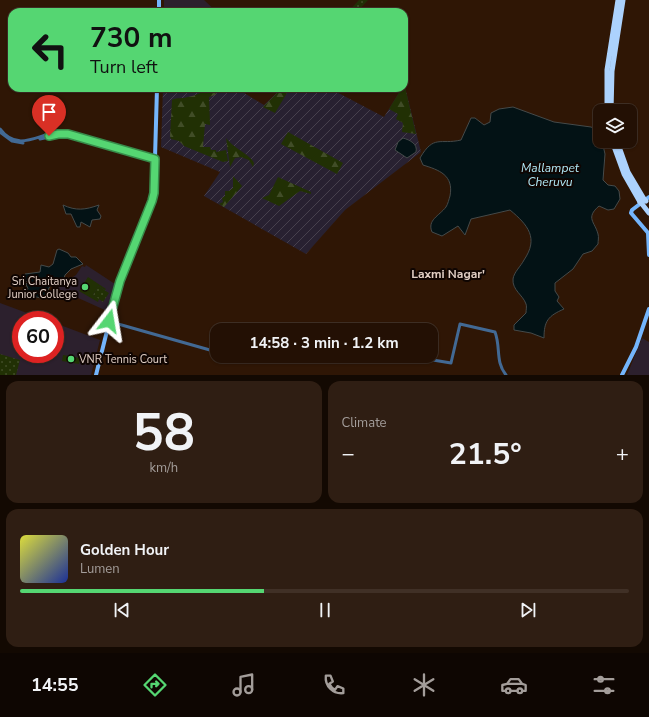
<!DOCTYPE html>
<html lang="en">
<head>
<meta charset="utf-8">
<style>
  body { margin:0; font-family:"Nunito Sans",sans-serif; background:#2f1e13; color:#f1f3f6; height:100vh; display:flex; flex-direction:column; font-size:15px; white-space:nowrap }
  * { box-sizing:border-box; margin:0 }
  p { font-size:13px; color:#a39d9a }
  .icon { flex:none; width:22px; height:22px; fill:none; stroke:currentColor; stroke-width:2; stroke-linecap:round; stroke-linejoin:round }
  .map { position:relative; height:375px; overflow:hidden }
  .side { display:flex; flex-direction:column; gap:6px; padding:6px; background:#130902; flex:1 }
  .side>* { flex:none }
  .top-card { position:absolute; left:8px; top:8px; width:400px; height:84px; border-radius:12px; box-shadow:0 1px 3px #0004,0 0 0 1px #403026; background:#55d672; color:#111; overflow:hidden }
  .buttons { position:absolute; left:593px; top:104px; display:grid; gap:8px }
  .buttons a { display:grid; place-items:center; width:44px; height:44px; border-radius:8px; background:#231004; box-shadow:0 1px 3px #0004,0 0 0 1px #403026; font-size:20px }
  .speed { position:absolute; left:12px; top:311px; display:flex; gap:8px; font-size:20px; font-weight:700; text-align:center }
  .speed>* { display:grid; place-content:center; width:52px; height:52px; border-radius:50%; background:#231004; box-shadow:0 1px 3px #0004,0 0 0 1px #403026; line-height:1 }
  .speed .limit { border:6px solid #d22; background:#fff; color:#111 }
  .pin { position:absolute; display:grid; place-items:center; width:34px; height:34px; color:#fff; margin:-41px -17px; border-radius:50% 50% 50% 0; rotate:-45deg; box-shadow:0 0 4px #0007 }
  .pin .icon { rotate:45deg }
  .me { position:absolute; width:44px; margin:-22px; rotate:14deg; stroke-linejoin:round; filter:drop-shadow(0 0 3px #0008) }
  .turn { display:flex; align-items:center; gap:14px; height:84px; padding:0 16px; font-size:18px }
  .turn .icon { width:52px; height:52px; stroke-width:2.5 }
  .turn b { display:block; font-size:28px; line-height:34px }
  .big { font-size:30px; font-weight:700; line-height:1.1 }
  .side .widget { flex:1; display:flex; flex-direction:column; justify-content:center; gap:6px; min-width:0; padding:0 14px; border-radius:12px; background:#2f1e13 }
  .side .dial { align-items:center; gap:0 }
  .dial b { font-size:52px; line-height:1 }
  .song { display:flex; align-items:center; gap:12px }
  .cover { width:48px; height:48px; border-radius:6px; background:linear-gradient(135deg,hsl(60 70% 55%),hsl(230 70% 35%)) }
  .played { height:4px; border-radius:2px; background:linear-gradient(90deg,#55d672 40%,#403026 40%) }
  .keys { display:flex; justify-content:space-around; direction:ltr }
  .heat { display:flex; justify-content:space-between; align-items:center; font-size:22px; direction:ltr }
  .side .tiles { flex:1; display:grid; gap:6px; grid-template-columns:1fr 1fr }
  .widget:last-child { grid-column:span 2 }
  .trip { position:absolute; left:210px; top:323px; width:228px; height:40px; border-radius:12px; background:#231004; box-shadow:0 1px 3px #0004,0 0 0 1px #403026; font-weight:700; line-height:40px; text-align:center }
  .tab-bar { display:flex; height:64px; justify-content:space-around; align-items:center; background:#0e0602; color:#a39d9a }
  .tab-bar .icon { width:28px; height:28px }
  .tab-bar .current { color:#55d672 }
  .tab-bar b { font-size:18px; color:#f1f3f6 }
  .map>svg:first-child { display:block }
</style>
</head>
<body>
<div class="map">
<svg width="649" height="375" viewBox="0 0 649 375">
  <defs>
    <pattern id="industrial-furrows" width="10" height="10" patternUnits="userSpaceOnUse"><rect width="10" height="10" fill="#282131"/><path d="M-1 1l2-2M0 10L10 0M9 11l2-2" fill="none" stroke="#47404d"/></pattern>
    <pattern id="grass-dots" width="8" height="8" patternUnits="userSpaceOnUse"><rect width="8" height="8" fill="#213004"/><path d="M2 2h.1M6 6h.1" fill="none" stroke="#414d27" stroke-width="1.8" stroke-linecap="round"/></pattern>
    <pattern id="forest-firs" width="22" height="20" patternUnits="userSpaceOnUse"><rect width="22" height="20" fill="#213004"/><path d="M5 1l3.5 6h-7zM16 11l3.5 6h-7z" fill="#414d27"/></pattern>
  </defs>
  <rect width="100%" height="100%" fill="#2f1605"/>
  <!-- industrial -->
  <path fill="url(#industrial-furrows)" d="M404,83L421,152L345,210L306,254L204,196L220,172L161,147L163,88H180L186,92L194,88H236L264,105L282,88H329L384,117L402,88H404Z"/>
  <!-- education -->
  <path fill="#2c202d" d="M164,0H204L217,12H164Z
    M86,265L115,284L107,311L56,288L76,275L82,266L85,267Z
    M0,303L46,320H21V354H55V323L100,340L91,375H0Z
    M642,338L649,342V375H627Z"/>
  <!-- grass -->
  <path fill="url(#grass-dots)" d="M359,0H368L357,12H348Z
    M98,286L109,293L103,302L93,295Z
    M0,354L20,360L16,375H0Z"/>
  <!-- forest -->
  <path fill="url(#forest-firs)" d="M404,83L416,134L402,132L403,123L396,119L398,114L389,109L402,88H404Z
    M220,88L215,95L209,97L210,125L205,124L203,147H210L211,150H216V152L226,150L228,161L223,162L184,146L179,141L171,139L170,136L172,100C178,97 182,99 188,97C200,95 207,88 220,88Z
    M282,88H290L275,113L263,107Z
    M288,132L343,163L337,174L281,144Z
    M226,138C233,148 251,155 254,163L253,167L249,160L241,157L235,158L230,167Z
    M233,176L242,186L224,207L219,204L223,202L222,198L225,196V191H229L233,188Z
    M278,177L311,192V194L300,191L279,206L262,198L269,195Z"/>
  <!-- pitch -->
  <path fill="#213004" d="M88,277L106,289L105,290L98,286L93,295L99,299L98,302L79,291Z
    M63,355L80,358L79,364L62,361Z"/>
  <!-- water -->
  <path fill="#031215" stroke="#454a4a" d="M513,107L554,122L591,127L600,131V141H602L605,154L603,180L608,185L615,186L619,191L620,199L614,209L608,210L599,206C585,218 595,222 598,234C599,237 598,241 598,244L592,251L583,254L573,269L555,283V291L559,297L557,301L564,309C548,316 544,321 544,338L531,333L514,330V325L526,313C526,310 527,306 526,304C523,295 512,290 513,279C514,272 521,266 524,260C539,238 528,225 510,210L471,219L465,235L458,226L442,236L432,232C427,220 439,216 446,207C448,204 449,199 450,196C454,175 439,170 423,165L420,158C434,134 440,145 461,140L471,118H475L484,125L490,122L491,113L499,109Z
    M403,138C410,140 418,144 416,152L407,158L395,150L398,142Z
    M63,205C76,211 85,210 99,205L97,210L101,216L100,219L92,220L90,227L81,222L80,227H77L71,214H66Z
    M59,249L68,253L71,257H76L83,264L71,269L65,275L63,282L55,283L51,275L48,277L51,284L46,294L41,298L32,296L26,290L28,289L26,284L29,281L28,280L26,282L23,279L25,274L40,272L41,265L49,267L53,264L57,250Z"/>
  <g fill="none" stroke-linecap="round" stroke-linejoin="round">
    <!-- minor -->
    <path stroke="#426994" stroke-width="3" d="M0,129C20,156 44,128 68,132L155,158
      M0,132L12,141L23,143
      M40,139L63,134L119,150
      M111,322L217,352
      M342,356H345
      M353,356H409L451,363L460,324L495,332C501,348 495,361 506,375"/>
    <!-- major -->
    <path stroke="#74b5fc" stroke-width="4" d="M159,12V0
      M649,197L632,210L631,213L649,234
      M648,233L649,255
      M96,375L117,291L154,193L157,88
      M622,375L636,347L649,309"/>
    <!-- highway -->
    <path stroke="#acd2fd" stroke-width="5" d="M607,111V70L618,0
      M611,111L612,71L623,0
      M612,141L624,174L640,202
      M617,141L628,172L644,199
      M642,204L649,213"/>
    <!-- highway-bridge -->
    <path stroke="#acd2fd" stroke-width="5" d="M644,199L646,201
      M640,202L642,204"/>
  </g>
  <g fill="none" stroke-linecap="round" stroke-linejoin="round">
    <!-- route casing -->
    <g stroke="#378b4a" stroke-width="10">
      <path id="route" d="M49,136L58,134H68L155,159L154,193L152,201L120,281L109,321"/>
    </g>
    <!-- route -->
    <use href="#route" stroke="#55d672" stroke-width="7"/>
  </g>
  <!-- markers -->
  <g fill="#55d672" stroke="#0f0502" stroke-width="1.5">
    <circle cx="85" cy="287" r="4"/>
    <circle cx="71" cy="359" r="4"/>
  </g>
  <g text-anchor="middle" dominant-baseline="central" stroke-width="4" stroke-linejoin="round" paint-order="stroke">
    <!-- poi labels -->
    <g font-size="11" fill="#e0cec4" stroke="#0f0502" text-anchor="end">
      <text x="77" y="281">Sri Chaitanya<tspan x="77" dy="13">Junior College</tspan></text>
      <text x="79" y="359" text-anchor="start">VNR Tennis Court</text>
    </g>
    <!-- water labels -->
    <g font-size="12" font-style="italic" fill="#b1e9f7" stroke="#0f0502">
      <text x="550" y="168">Mallampet<tspan x="550" dy="14">Cheruvu</tspan></text>
    </g>
    <!-- neighbourhood labels -->
    <g font-size="12" font-weight="bold" fill="#e0cec4" stroke="#0f0502">
      <text x="448" y="274">Laxmi Nagar'</text>
    </g>
  </g>
</svg>
<div class="buttons">
<a><svg class="icon" aria-label="layers" viewBox="0 0 24 24"><path d="M12 4l9 5-9 5-9-5zM3 14l9 5 9-5"/></svg></a>
</div>
<div class="speed"><div class="limit">60</div></div>
<div class="pin" style="left:49px;top:136px;background:#d93025"><svg class="icon" aria-label="arrive" viewBox="0 0 24 24"><path d="M6 21V4h12l-3 4 3 4H6"/></svg></div>
<svg class="me" style="left:109px;top:321px" viewBox="-20 -20 40 40"><path d="M0-17L14 15 0 8-14 15z" fill="#55d672" stroke="#fff" stroke-width="4"/></svg>
<div class="trip">14:58 · 3 min · 1.2 km</div>
<div class="top-card">
<div class="turn"><svg class="icon" aria-label="left" viewBox="0 0 24 24"><path d="M17 20v-9H6M10 6l-5 5 5 5"/></svg><div><b>730 m</b>Turn left</div></div>
</div>
</div>
<section class="side">
<div class="tiles">
<div class="widget dial"><b>58</b><p>km/h</p></div>
<div class="widget"><p>Climate</p>
<div class="heat"><a>−</a><b class="big">21.5°</b><a>+</a></div>
</div>
<div class="widget">
<div class="song"><i class="cover"></i><div><b>Golden Hour</b><p>Lumen</p></div></div>
<div class="played"></div>
<div class="keys"><svg class="icon" aria-label="previous" viewBox="0 0 24 24"><path d="M18 5L8 12l10 7zM5 5v14"/></svg><svg class="icon" aria-label="pause" viewBox="0 0 24 24"><path d="M8 5v14M16 5v14"/></svg><svg class="icon" aria-label="next" viewBox="0 0 24 24"><path d="M6 5l10 7-10 7zM19 5v14"/></svg></div>
</div>
</div>
</section>
<nav class="tab-bar">
<b>14:55</b>
<svg class="icon current" aria-label="directions" viewBox="0 0 24 24"><path d="M12 3l9 9-9 9-9-9zM9 14v-3h6M13 9l2 2-2 2"/></svg>
<svg class="icon" aria-label="music" viewBox="0 0 24 24"><path d="M9 18V5l10-2v13"/><circle cx="6" cy="18" r="3"/><circle cx="16" cy="16" r="3"/></svg>
<svg class="icon" aria-label="phone" viewBox="0 0 24 24"><path d="M5 4h4l2 5-3 2q2 4 5 5l2-3 5 2v4C11 20 4 13 5 4z"/></svg>
<svg class="icon" aria-label="climate" viewBox="0 0 24 24"><path d="M12 3v18M4 7l16 10M4 17L20 7"/></svg>
<svg class="icon" aria-label="car" viewBox="0 0 24 24"><path d="M5 17H2v-5l4-1 3-4h7l3 4 3 1v5h-3M9 17h6M6 11h13"/><circle cx="7" cy="17" r="2"/><circle cx="17" cy="17" r="2"/></svg>
<svg class="icon" aria-label="filters" viewBox="0 0 24 24"><path d="M4 7h16M4 17h16"/><circle cx="9" cy="7" r="2"/><circle cx="15" cy="17" r="2"/></svg>
</nav>
</body>
</html>
